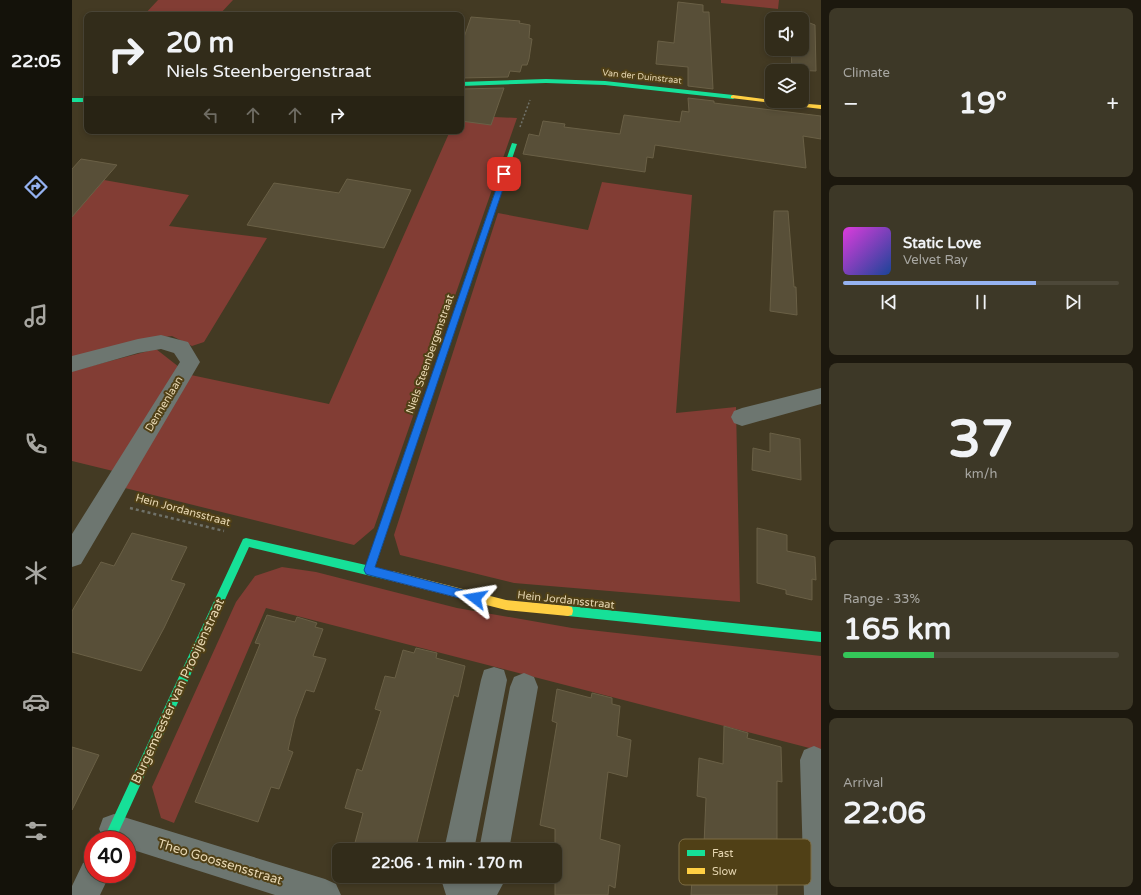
<!DOCTYPE html>
<html lang="en">
<head>
<meta charset="utf-8">
<style>
  body { margin:0; font-family:"Varela Round",sans-serif; background:#3d3827; color:#f1f3f6; height:100vh; display:flex; flex-direction:column; font-size:15px; white-space:nowrap }
  * { box-sizing:border-box; margin:0 }
  p { font-size:13px; color:#a8a7a2 }
  .icon { flex:none; width:22px; height:22px; fill:none; stroke:currentColor; stroke-width:2; stroke-linecap:round; stroke-linejoin:round }
  .map { position:relative; flex:1; overflow:hidden }
  .sheet { display:flex; flex-direction:column; gap:8px; padding:8px; background:#1c180e; width:320px }
  .sheet>* { flex:none }
  .guide { position:absolute; left:12px; top:12px; width:380px; height:122px; border-radius:8px; box-shadow:0 2px 6px #0003,0 0 0 1px #4d4839; background:#322c1a; color:#f1f3f6; overflow:hidden }
  .tools { position:absolute; left:693px; top:12px; display:grid; gap:8px }
  .tools a { display:grid; place-items:center; width:44px; height:44px; border-radius:8px; background:#322c1a; box-shadow:0 2px 6px #0003,0 0 0 1px #4d4839; font-size:20px }
  .speed { position:absolute; left:12px; top:831px; display:flex; gap:8px; font-size:20px; font-weight:700; text-align:center }
  .speed>* { display:grid; place-content:center; width:52px; height:52px; border-radius:50%; background:#322c1a; box-shadow:0 2px 6px #0003,0 0 0 1px #4d4839; line-height:1 }
  .speed .limit { border:6px solid #d22; background:#fff; color:#111 }
  .pin { position:absolute; display:grid; place-items:center; width:34px; height:34px; color:#fff; margin:-17px; border-radius:8px; box-shadow:0 2px 6px #0006 }
  .me { position:absolute; width:44px; margin:-22px; rotate:284deg; stroke-linejoin:round; filter:drop-shadow(0 0 3px #0008) }
  .turn { display:flex; align-items:center; gap:14px; height:84px; padding:0 16px; font-size:18px }
  .turn .icon { width:52px; height:52px; stroke-width:2.5 }
  .turn b { display:block; font-size:28px; line-height:34px }
  .lanes { display:flex; align-items:center; height:38px; padding:0 16px; background:#0003; justify-content:center; gap:20px; direction:ltr }
  .lanes .off { opacity:.35 }
  .big { font-size:30px; font-weight:800; line-height:1.1 }
  .sheet .card { flex:1; display:flex; flex-direction:column; justify-content:center; gap:6px; min-width:0; padding:0 14px; border-radius:8px; background:#3d3827 }
  .sheet .dial { align-items:center; gap:0 }
  .dial b { font-size:52px; line-height:1 }
  .song { display:flex; align-items:center; gap:12px }
  .cover { width:48px; height:48px; border-radius:6px; background:linear-gradient(135deg,hsl(300 70% 55%),hsl(220 70% 35%)) }
  .played { height:4px; border-radius:2px; background:linear-gradient(90deg,#95b2f1 70%,#4d4839 70%) }
  .keys { display:flex; justify-content:space-around; direction:ltr }
  .heat { display:flex; justify-content:space-between; align-items:center; font-size:22px; direction:ltr }
  .charge { height:6px; border-radius:3px; background:linear-gradient(90deg,#34c759 33%,#4d4839 0) }
  .trip { position:absolute; left:260px; top:843px; width:230px; height:40px; border-radius:8px; background:#322c1a; box-shadow:0 2px 6px #0003,0 0 0 1px #4d4839; font-weight:800; line-height:40px; text-align:center }
  main { display:flex; flex:1; min-height:0 }
  .menu { display:flex; flex-direction:column; width:72px; justify-content:space-around; align-items:center; background:#14120a; color:#a8a7a2 }
  .menu .icon { width:28px; height:28px }
  .menu .on { color:#95b2f1 }
  .menu b { font-size:18px; color:#f1f3f6 }
  .map>svg:first-child { display:block }
</style>
</head>
<body>
<main>
<nav class="menu">
<b>22:05</b>
<svg class="icon on" aria-label="directions" viewBox="0 0 24 24"><path d="M12 3l9 9-9 9-9-9zM9 14v-3h6M13 9l2 2-2 2"/></svg>
<svg class="icon" aria-label="music" viewBox="0 0 24 24"><path d="M9 18V5l10-2v13"/><circle cx="6" cy="18" r="3"/><circle cx="16" cy="16" r="3"/></svg>
<svg class="icon" aria-label="phone" viewBox="0 0 24 24"><path d="M5 4h4l2 5-3 2q2 4 5 5l2-3 5 2v4C11 20 4 13 5 4z"/></svg>
<svg class="icon" aria-label="climate" viewBox="0 0 24 24"><path d="M12 3v18M4 7l16 10M4 17L20 7"/></svg>
<svg class="icon" aria-label="car" viewBox="0 0 24 24"><path d="M5 17H2v-5l4-1 3-4h7l3 4 3 1v5h-3M9 17h6M6 11h13"/><circle cx="7" cy="17" r="2"/><circle cx="17" cy="17" r="2"/></svg>
<svg class="icon" aria-label="filters" viewBox="0 0 24 24"><path d="M4 7h16M4 17h16"/><circle cx="9" cy="7" r="2"/><circle cx="15" cy="17" r="2"/></svg>
</nav>
<div class="map">
<svg width="749" height="895" viewBox="0 0 749 895">
  <rect width="100%" height="100%" fill="#433a23"/>
  <!-- green -->
  <path fill="#823d34" d="M86,0H161L147,15H72Z
    M649,0H707L706,9L649,3Z
    M401,116L445,118L302,528L282,545L53,488L119,375L257,404L378,131H389V124Z
    M32,180L117,195L97,226L195,238L132,342L120,346L100,336L70,340L0,360V215Z
    M530,182L620,195L604,413L664,407L668,602L442,583L328,555L322,535L426,213L516,230Z
    M84,349L107,367L41,471L0,461V371Z
    M210,567L244,572L385,608L500,628L749,656V751L194,608L102,823L89,818L80,787L164,602L183,576Z"/>
  <!-- building -->
  <path fill="#584f38" stroke="#6a6046" d="M606,2L631,5V12H637L641,89L616,86V67L584,64L586,41L602,43Z
    M399,17L448,21L447,23L458,25L457,38L460,39L457,59L455,65H450L448,72L438,71L436,77L389,78V46Z
    M730,20L743,25L744,71L720,70L719,49H730Z
    M432,88L419,125L389,121V89Z
    M616,98L642,101V103L749,116V139L731,136L734,168L583,145L581,158L575,157L573,172L451,154L457,134L467,136L471,121L493,124L492,127L548,134L552,115L608,122L610,111L617,112Z
    M9,159L45,165L0,217V169Z
    M275,179L339,190L312,248L175,225L202,183L267,193Z
    M702,211H716L722,287H724L725,315L698,311Z
    M698,433L728,439L729,480L680,470L681,448L698,452Z
    M685,528L715,535V551L743,557L744,580L740,579V600L714,594V590L685,583Z
    M60,533L115,547L99,580L113,584L92,628L69,671L0,652V611L29,562L42,566Z
    M195,615L223,622L225,617L245,623L243,627L251,629L241,656L254,659L242,692L234,690L223,719L216,750L221,752L207,789L199,787L186,822L123,802L188,644L183,643Z
    M344,648L365,653L364,658L393,666L386,697L382,695L343,850H281L291,813L273,808L285,769L290,771L309,711L303,709L313,676L323,678L331,650L342,653Z
    M485,689L519,698L520,693L540,698V704L548,706L545,736L559,740L555,777L536,772L528,839L548,845L543,888L537,885L536,895H483V829L468,825L485,723L480,721Z
    M652,726L676,733L675,738L709,747L710,782L705,781V895H619L621,865L631,868L634,798L625,796L627,758L651,764Z
    M0,747L27,755L0,810Z"/>
  <g fill="none" stroke-linecap="round" stroke-linejoin="round">
    <!-- path-far1 -->
    <path stroke="#6f7169" stroke-width="1.5" stroke-dasharray="2 2" stroke-linecap="butt" d="M448,127L458,100"/>
    <!-- path -->
    <path stroke="#6f7169" stroke-width="2.5" stroke-dasharray="3 3" stroke-linecap="butt" d="M58,508L152,531"/>
    <!-- street -->
    <path fill="#6d7670" fill-rule="evenodd" d="M89,335L116,342L128,362L9,564L0,567V534L108,362L102,353L89,349L66,353L0,372V356L66,339Z
      M749,388V404L670,426L662,423L659,417L662,411L670,408Z
      M422,667L432,670L435,680L402,850H372L409,680L412,670Z
      M452,673L462,677L466,687L437,850H407L438,687L442,677Z
      M742,746L749,749V895H732L728,760L732,750Z
      M42,814L253,879L264,884L269,895H203L55,848V840H32L27,829L31,818Z
      M21,859V874H38L28,895H0V886L11,863Z
      M368,876H433L432,882L425,895H374Z"/>
    <!-- fast -->
    <path fill="#16e098" fill-rule="evenodd" d="M474,79L533,81L661,95L664,97L661,99L533,85L474,83L389,86V82Z
      M0,98H15V102H0Z
      M440,143L445,144L303,567L324,573L325,576L324,579L320,581L177,547L43,840H31L171,539L174,538L294,565Z
      M496,606L749,632V642L496,616L492,615L491,611L492,607Z"/>
    <!-- slow -->
    <path fill="#ffcf43" fill-rule="evenodd" d="M661,95L700,100V101L749,105V109L659,98V96Z
      M320,571L434,600L496,606L500,607L501,611L500,615L496,616L434,610L320,581L316,579L315,576L316,573Z"/>
  </g>
  <!-- route -->
  <path fill="#1a73e8" stroke="#114b97" d="M430,172L436,174L303,567L403,593L407,594L409,598L407,601L403,602L297,575L294,574L292,570Z"/>
  <g text-anchor="middle" dominant-baseline="central" stroke-width="4" stroke-linejoin="round" paint-order="stroke">
    <!-- far-street labels -->
    <g font-size="9" fill="#e6d6b1" stroke="#504016">
      <text transform="translate(570 77) rotate(6)">Van der Duinstraat</text>
    </g>
    <!-- street labels -->
    <g font-size="11" fill="#e6d6b1" stroke="#504016">
      <text transform="translate(358 354) rotate(-71)">Niels Steenbergenstraat</text>
      <text transform="translate(92 404) rotate(-59)">Dennenlaan</text>
      <text transform="translate(111 510) rotate(15)">Hein Jordansstraat</text>
      <text transform="translate(494 600) rotate(6)">Hein Jordansstraat</text>
    </g>
    <!-- near-street labels -->
    <g font-size="13" fill="#e6d6b1" stroke="#504016">
      <text transform="translate(106 691) rotate(-65)">Burgemeester van Prooijenstraat</text>
      <text transform="translate(148 862) rotate(17)">Theo Goossensstraat</text>
    </g>
  </g>
  <!-- legend -->
  <rect x="607" y="839" width="132" height="46" rx="6" fill="#504016" stroke="#7d6d44" stroke-width="1"/>
  <rect x="615" y="850" width="18" height="6" fill="#16e098"/>
  <rect x="615" y="868" width="18" height="6" fill="#ffcf43"/>
  <g font-size="11" fill="#e6d6b1">
    <text x="640" y="857">Fast</text>
    <text x="640" y="875">Slow</text>
  </g>
</svg>
<div class="tools">
<a><svg class="icon" aria-label="sound" viewBox="0 0 24 24"><path d="M4 9h4l5-4v14l-5-4H4zM17 9q2 3 0 6"/></svg></a>
<a><svg class="icon" aria-label="layers" viewBox="0 0 24 24"><path d="M12 4l9 5-9 5-9-5zM3 14l9 5 9-5"/></svg></a>
</div>
<div class="speed"><div class="limit">40</div></div>
<div class="pin" style="left:432px;top:174px;background:#d93025"><svg class="icon" aria-label="arrive" viewBox="0 0 24 24"><path d="M6 21V4h12l-3 4 3 4H6"/></svg></div>
<svg class="me" style="left:403px;top:598px" viewBox="-20 -20 40 40"><path d="M0-17L14 15 0 8-14 15z" fill="#1a73e8" stroke="#fff" stroke-width="4"/></svg>
<div class="trip">22:06 · 1 min · 170 m</div>
<div class="guide">
<div class="turn"><svg class="icon" aria-label="right" viewBox="0 0 24 24"><path d="M7 20v-9h11M14 6l5 5-5 5"/></svg><div><b>20 m</b>Niels Steenbergenstraat</div></div>
<div class="lanes"><svg class="icon off" aria-label="left" viewBox="0 0 24 24"><path d="M17 20v-9H6M10 6l-5 5 5 5"/></svg><svg class="icon off" aria-label="ahead" viewBox="0 0 24 24"><path d="M12 20V5M6 11l6-6 6 6"/></svg><svg class="icon off" aria-label="ahead" viewBox="0 0 24 24"><path d="M12 20V5M6 11l6-6 6 6"/></svg><svg class="icon" aria-label="right" viewBox="0 0 24 24"><path d="M7 20v-9h11M14 6l5 5-5 5"/></svg></div>
</div>
</div>
<section class="sheet">
<div class="card"><p>Climate</p>
<div class="heat"><a>−</a><b class="big">19°</b><a>+</a></div>
</div>
<div class="card">
<div class="song"><i class="cover"></i><div><b>Static Love</b><p>Velvet Ray</p></div></div>
<div class="played"></div>
<div class="keys"><svg class="icon" aria-label="previous" viewBox="0 0 24 24"><path d="M18 5L8 12l10 7zM5 5v14"/></svg><svg class="icon" aria-label="pause" viewBox="0 0 24 24"><path d="M8 5v14M16 5v14"/></svg><svg class="icon" aria-label="next" viewBox="0 0 24 24"><path d="M6 5l10 7-10 7zM19 5v14"/></svg></div>
</div>
<div class="card dial"><b>37</b><p>km/h</p></div>
<div class="card"><p>Range · 33%</p><b class="big">165 km</b><div class="charge"></div></div>
<div class="card"><p>Arrival</p><b class="big">22:06</b></div>
</section>
</main>
</body>
</html>
